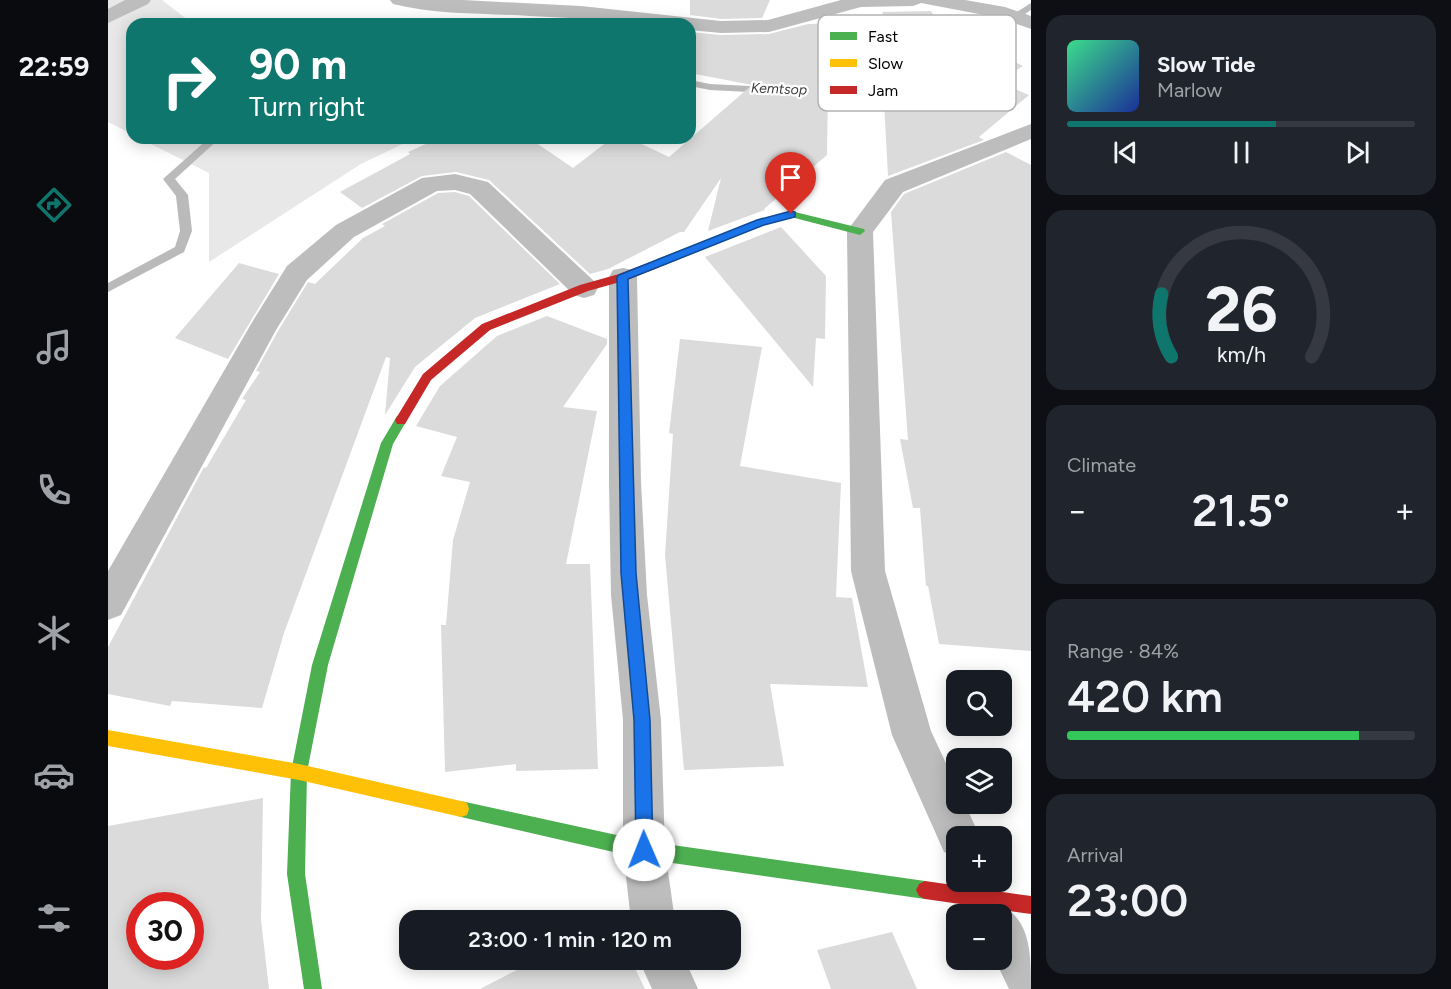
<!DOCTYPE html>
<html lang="en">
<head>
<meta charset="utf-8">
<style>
  body { margin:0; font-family:Figtree,sans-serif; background:#20242c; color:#f1f3f6; height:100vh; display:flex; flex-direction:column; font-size:22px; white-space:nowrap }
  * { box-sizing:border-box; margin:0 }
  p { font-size:20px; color:#9ea1a6 }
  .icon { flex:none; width:33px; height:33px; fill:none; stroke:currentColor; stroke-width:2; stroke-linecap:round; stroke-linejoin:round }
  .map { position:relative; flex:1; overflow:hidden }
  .panel { display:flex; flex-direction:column; gap:15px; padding:15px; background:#0d0f14; width:420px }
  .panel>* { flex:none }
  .banner { position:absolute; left:18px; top:18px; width:570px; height:126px; border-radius:18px; box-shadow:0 3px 15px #0003; background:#0f766e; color:#fff; overflow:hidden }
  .tools { position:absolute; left:838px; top:670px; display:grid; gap:12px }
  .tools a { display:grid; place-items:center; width:66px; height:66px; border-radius:12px; background:#171b24; box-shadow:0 3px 15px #0003; font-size:30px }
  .speed { position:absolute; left:18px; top:892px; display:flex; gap:12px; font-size:30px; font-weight:700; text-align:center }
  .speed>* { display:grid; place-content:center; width:78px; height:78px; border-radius:50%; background:#171b24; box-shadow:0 3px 15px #0003; line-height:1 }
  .speed .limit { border:9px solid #d22; background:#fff; color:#111 }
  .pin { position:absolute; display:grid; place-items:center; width:51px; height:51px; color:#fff; margin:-62px -26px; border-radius:50% 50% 50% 0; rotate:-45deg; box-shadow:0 0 6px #0007 }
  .pin .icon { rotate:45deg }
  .me { position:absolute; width:66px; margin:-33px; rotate:359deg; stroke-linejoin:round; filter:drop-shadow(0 0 4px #0008) }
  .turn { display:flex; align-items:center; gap:21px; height:126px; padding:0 24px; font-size:27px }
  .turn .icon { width:78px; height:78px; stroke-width:2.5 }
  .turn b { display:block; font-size:42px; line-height:51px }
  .big { font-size:45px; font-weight:600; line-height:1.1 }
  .panel .card { flex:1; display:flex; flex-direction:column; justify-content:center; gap:9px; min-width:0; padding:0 21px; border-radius:18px; background:#20242c }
  .panel .dial { align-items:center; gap:0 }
  .dial svg { height:156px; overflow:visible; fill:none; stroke:#363941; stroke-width:7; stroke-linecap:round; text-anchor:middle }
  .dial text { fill:#f1f3f6; stroke:none }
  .song { display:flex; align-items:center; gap:18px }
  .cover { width:72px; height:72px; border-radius:9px; background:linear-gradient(135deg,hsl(150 70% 55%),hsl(230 70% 35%)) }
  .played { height:6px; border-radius:3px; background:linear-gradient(90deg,#0f766e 60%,#363941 60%) }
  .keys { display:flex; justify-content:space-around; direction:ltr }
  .heat { display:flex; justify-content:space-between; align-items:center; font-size:33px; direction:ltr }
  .charge { height:9px; border-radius:4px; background:linear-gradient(90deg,#34c759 84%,#363941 0) }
  .trip { position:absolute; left:291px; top:910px; width:342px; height:60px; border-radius:18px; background:#171b24; box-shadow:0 3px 15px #0003; font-weight:600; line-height:60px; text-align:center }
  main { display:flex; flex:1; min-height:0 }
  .dock { display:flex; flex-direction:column; width:108px; justify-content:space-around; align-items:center; background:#090b0e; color:#9ea1a6 }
  .dock .icon { width:42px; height:42px }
  .dock .current { color:#0f766e }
  .dock b { font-size:27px; color:#f1f3f6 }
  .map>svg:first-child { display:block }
</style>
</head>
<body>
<main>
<nav class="dock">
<b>22:59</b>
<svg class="icon current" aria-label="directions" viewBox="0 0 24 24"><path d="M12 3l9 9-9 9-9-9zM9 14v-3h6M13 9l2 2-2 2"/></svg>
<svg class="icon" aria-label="music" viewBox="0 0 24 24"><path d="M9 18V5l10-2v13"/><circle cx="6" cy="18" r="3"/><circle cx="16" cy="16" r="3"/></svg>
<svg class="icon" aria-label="phone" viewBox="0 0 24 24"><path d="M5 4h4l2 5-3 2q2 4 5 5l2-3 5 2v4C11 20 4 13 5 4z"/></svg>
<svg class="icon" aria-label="climate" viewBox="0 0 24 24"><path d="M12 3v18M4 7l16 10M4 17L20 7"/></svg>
<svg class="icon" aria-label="car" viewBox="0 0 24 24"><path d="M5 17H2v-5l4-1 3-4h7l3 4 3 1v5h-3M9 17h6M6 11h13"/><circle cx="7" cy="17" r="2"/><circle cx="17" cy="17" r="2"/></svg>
<svg class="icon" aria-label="filters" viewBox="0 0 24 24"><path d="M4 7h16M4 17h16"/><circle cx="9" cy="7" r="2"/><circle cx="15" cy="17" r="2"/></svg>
</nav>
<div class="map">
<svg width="923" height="989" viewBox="0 0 923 989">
  <rect width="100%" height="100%" fill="#fff"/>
  <!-- green -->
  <path fill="#e8e8e8" d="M0,0H54L85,24H24V134L0,122Z
    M31,138H307L253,164L101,262V173Z"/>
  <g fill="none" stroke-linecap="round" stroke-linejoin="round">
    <!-- stream -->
    <path fill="#bababa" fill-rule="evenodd" d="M923,3V10L886,34L826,56L818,54L880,30Z
      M765,73L770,76L769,78L737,91L701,93L696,90L701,87L735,85Z
      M582,80L602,84L659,87L664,90L659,93L602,90L582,86Z
      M101,138H112L67,179L80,195L84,231L76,252L0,292V283L67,247L72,231L68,196L55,179Z"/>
  </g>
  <!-- building -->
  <path fill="#dbdbdb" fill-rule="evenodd" d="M582,0H662L654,18L613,19L582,15Z
    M823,11L849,57L870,44L915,66L890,82L921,95L871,137L876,140L780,176L775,83L720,84L719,155L656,209L657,210L600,231L613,178L576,232H572L500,269L482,274L381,180L348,172L314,176L254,208L232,192L302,154L300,152L331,138H421L465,168L504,138H521L561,157L644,85L582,73V32L613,35L661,34L700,24L779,22L774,12Z
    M898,152L923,165V651L831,644L820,586H818L812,508H805L792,439L800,440L783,212L796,194Z
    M347,192L361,196L452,284L367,318L307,367L277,415L282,358L278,357L176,633L154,708L64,701L62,706L0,694V647L96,467L98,468L138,400L134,399L152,372L148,371L170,331L200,282L207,284L255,238L277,226L274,224L330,193Z
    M673,227L718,276L717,339L708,338L705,387L597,257Z
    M131,263L171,274L120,359L67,338Z
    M439,316L499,339V344L455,407L489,411L458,564H482L490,769L408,771V764L337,772L333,625H338L345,540L362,482L333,476L349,437L308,426L332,386L389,336Z
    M572,339L654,347L632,466L733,483L728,597L744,598L760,687L662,684L676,766L576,770L557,555L565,434L561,433Z
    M155,798L153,920L161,989H0V826ZM32,906H82V957H32Z
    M784,932L809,989H723L709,950Z
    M428,960H523L537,989H372Z"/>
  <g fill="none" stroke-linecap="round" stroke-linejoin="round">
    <!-- street -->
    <path fill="#bdbdbd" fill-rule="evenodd" d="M17,0H43L40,4L0,23V9Z
      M282,0H355L473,6L613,21L660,20L733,0H857L897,7L923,16V29L892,18L813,3L805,6L753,7L661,32L613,33L582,30V24C528,24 475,18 422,16C377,13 329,15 285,4Z
      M923,124V139L795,192L765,232L777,571L823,731L849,787V804H857L872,837H849V857L836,852L784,735L743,571L739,231L777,180Z
      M347,174L380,182L486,281L490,288L486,295L476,298L466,295L362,194L347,190L329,191L246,237L199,280L168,330L13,615L0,620V571L146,319L179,266L228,225L314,178Z
      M515,268L525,270L529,277L533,482L539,595L553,720L557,850L567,921H523L515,850V720L503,595L501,482V277L505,270Z
      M894,906C923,921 923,955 923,989H901L887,960H894V915H877Z
      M531,960H577L590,989H544Z"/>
    <!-- fast -->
    <path fill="#4caf50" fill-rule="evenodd" d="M683,211L756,229L757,231L752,235L683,217L657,224L557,265H549L547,262L549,259L649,220Z
      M293,415L299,420L285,444L220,665L199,772L197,874L214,989H196L179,874L183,772L204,665L273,443L289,416Z
      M353,801L536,841L817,881L823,884L826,890L823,896L817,899L536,859L353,817L347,815L345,809L347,803Z"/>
    <!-- slow -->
    <path fill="#ffc107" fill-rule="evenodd" d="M0,730L191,764L353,801L359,803L361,809L359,815L353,817L191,780L0,746Z"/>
    <!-- jam -->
    <path fill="#c62828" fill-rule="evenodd" d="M553,258L559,262L557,265L519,280L480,291L382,330L323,380L297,424H289L287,420L315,374L374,324L472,285L511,274Z
      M817,881L923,896V914L817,899L811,896L808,890L811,884Z"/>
  </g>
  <!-- route -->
  <path fill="#1a73e8" stroke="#114b97" stroke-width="1.5" d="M683,211L687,212V217L656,225L520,279L528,573L542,720L545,850L543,856L536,859L530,856L528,850L526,720L513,573L509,277L511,275L649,220Z"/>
  <g text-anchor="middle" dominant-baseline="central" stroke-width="4.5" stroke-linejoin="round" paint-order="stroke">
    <!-- far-water labels -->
    <g font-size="14" font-style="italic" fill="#3d3d3d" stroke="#fff">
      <text transform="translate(671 89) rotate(2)">Kemtsop</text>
    </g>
  </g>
  <!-- legend -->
  <rect x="710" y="15" width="198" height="96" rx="9" fill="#fff" stroke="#b2b2b2" stroke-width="1.5"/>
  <rect x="722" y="32" width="27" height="8" fill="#4caf50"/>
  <rect x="722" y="59" width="27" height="8" fill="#ffc107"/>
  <rect x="722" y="86" width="27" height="8" fill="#c62828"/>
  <g font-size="16" fill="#000">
    <text x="760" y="42">Fast</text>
    <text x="760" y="69">Slow</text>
    <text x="760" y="96">Jam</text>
  </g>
</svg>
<div class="tools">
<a><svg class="icon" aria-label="search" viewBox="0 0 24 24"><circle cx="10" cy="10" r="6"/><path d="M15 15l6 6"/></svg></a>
<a><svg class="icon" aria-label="layers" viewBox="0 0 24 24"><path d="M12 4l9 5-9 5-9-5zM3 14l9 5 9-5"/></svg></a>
<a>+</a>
<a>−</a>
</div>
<div class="speed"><div class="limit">30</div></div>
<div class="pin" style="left:683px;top:214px;background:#d93025"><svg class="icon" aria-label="arrive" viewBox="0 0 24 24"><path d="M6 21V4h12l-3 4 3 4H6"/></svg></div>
<svg class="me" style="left:536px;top:850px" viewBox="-20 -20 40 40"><circle r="19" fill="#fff"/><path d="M0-13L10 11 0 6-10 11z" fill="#1a73e8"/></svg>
<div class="trip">23:00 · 1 min · 120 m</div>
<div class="banner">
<div class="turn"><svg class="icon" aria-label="right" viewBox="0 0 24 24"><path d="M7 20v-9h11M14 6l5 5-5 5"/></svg><div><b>90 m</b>Turn right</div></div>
</div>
</div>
<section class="panel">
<div class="card">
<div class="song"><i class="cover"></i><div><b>Slow Tide</b><p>Marlow</p></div></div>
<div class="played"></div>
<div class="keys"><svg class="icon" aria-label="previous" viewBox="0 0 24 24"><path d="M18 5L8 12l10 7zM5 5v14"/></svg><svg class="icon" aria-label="pause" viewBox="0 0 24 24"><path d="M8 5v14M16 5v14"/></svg><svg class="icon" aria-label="next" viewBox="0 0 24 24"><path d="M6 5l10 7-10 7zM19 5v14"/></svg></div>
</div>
<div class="card dial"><svg viewBox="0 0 100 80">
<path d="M14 69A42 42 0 1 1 86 69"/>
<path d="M14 69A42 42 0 0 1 9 37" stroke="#0f766e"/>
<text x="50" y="56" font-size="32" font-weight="700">26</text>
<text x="50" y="72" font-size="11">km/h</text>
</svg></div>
<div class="card"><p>Climate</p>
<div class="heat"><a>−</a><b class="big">21.5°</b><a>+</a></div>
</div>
<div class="card"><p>Range · 84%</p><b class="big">420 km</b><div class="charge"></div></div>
<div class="card"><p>Arrival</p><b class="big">23:00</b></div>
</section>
</main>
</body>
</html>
